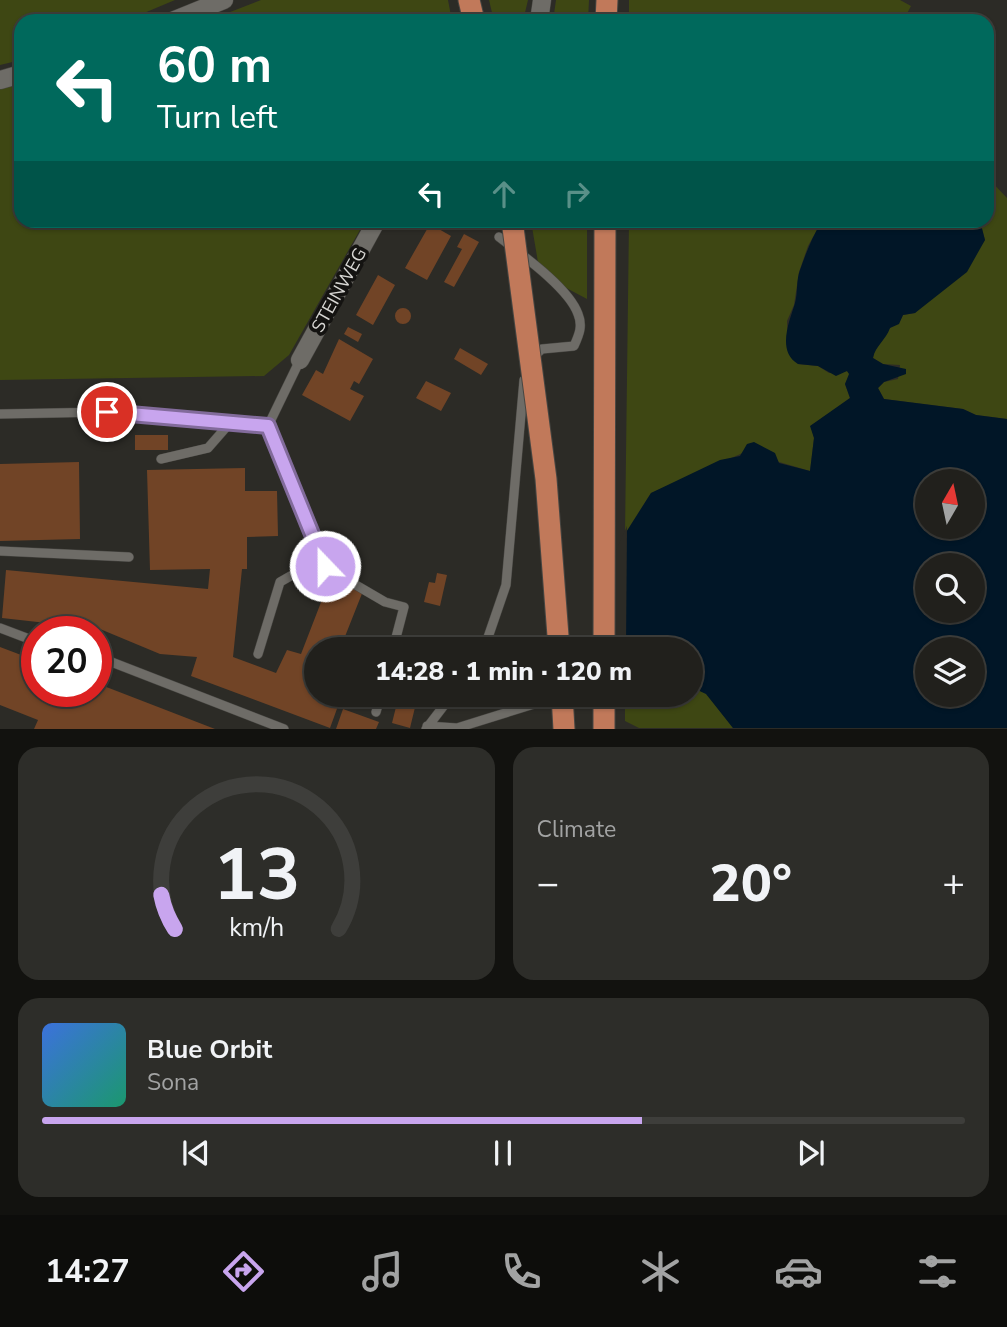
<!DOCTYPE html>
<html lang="en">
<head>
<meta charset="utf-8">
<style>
  body { margin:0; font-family:"Nunito Sans",sans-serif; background:#2d2d29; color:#f1f3f6; height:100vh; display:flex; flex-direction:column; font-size:26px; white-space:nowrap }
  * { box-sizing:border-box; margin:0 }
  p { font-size:23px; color:#a2a3a3 }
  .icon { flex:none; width:38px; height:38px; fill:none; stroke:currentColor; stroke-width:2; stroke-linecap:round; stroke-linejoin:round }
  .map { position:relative; height:729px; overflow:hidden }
  .sheet { display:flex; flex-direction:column; gap:18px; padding:18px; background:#12120f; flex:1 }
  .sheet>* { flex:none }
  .top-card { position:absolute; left:14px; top:14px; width:980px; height:214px; border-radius:21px; box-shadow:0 2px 5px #0004,0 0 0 2px #3e3e3b; background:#00695c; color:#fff; overflow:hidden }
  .needle { width:46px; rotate:9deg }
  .controls { position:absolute; left:915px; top:469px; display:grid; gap:14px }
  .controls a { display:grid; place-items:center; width:70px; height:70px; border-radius:50%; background:#21201c; box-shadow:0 2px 5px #0004,0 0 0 2px #3e3e3b; font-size:35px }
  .speed { position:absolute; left:21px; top:616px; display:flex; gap:14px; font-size:35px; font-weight:700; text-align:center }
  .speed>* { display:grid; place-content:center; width:91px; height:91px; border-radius:50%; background:#21201c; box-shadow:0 2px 5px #0004,0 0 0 2px #3e3e3b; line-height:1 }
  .speed .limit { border:10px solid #d22; background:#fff; color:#111 }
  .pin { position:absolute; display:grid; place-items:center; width:60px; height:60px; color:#fff; margin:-30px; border:4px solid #fff; border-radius:50%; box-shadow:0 2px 7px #0007 }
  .me { position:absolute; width:77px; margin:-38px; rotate:338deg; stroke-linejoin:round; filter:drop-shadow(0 0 5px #0008) }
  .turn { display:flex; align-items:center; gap:24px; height:147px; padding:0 28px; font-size:32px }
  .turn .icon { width:91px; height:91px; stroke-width:2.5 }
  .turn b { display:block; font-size:49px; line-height:60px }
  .lanes { display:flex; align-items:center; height:66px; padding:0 28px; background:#0003; justify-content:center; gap:35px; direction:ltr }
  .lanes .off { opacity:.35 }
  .big { font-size:52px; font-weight:800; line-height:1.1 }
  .sheet .card { flex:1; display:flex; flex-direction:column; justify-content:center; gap:10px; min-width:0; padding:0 24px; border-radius:21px; background:#2d2d29 }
  .sheet .dial { align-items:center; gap:0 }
  .dial svg { height:182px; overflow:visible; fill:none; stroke:#3e3e3b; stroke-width:7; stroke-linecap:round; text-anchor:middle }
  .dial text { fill:#f1f3f6; stroke:none }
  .song { display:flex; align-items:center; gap:21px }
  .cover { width:84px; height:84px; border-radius:10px; background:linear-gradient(135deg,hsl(220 70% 55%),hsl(160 70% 35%)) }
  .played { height:7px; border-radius:4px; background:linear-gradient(90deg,#c8a5ee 65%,#3e3e3b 65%) }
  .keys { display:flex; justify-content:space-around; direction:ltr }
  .heat { display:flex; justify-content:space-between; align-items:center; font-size:38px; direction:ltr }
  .sheet .tiles { flex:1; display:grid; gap:18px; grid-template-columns:1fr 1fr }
  .card:last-child { grid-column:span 2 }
  .trip { position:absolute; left:304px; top:637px; width:399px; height:70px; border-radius:35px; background:#21201c; box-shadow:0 2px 5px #0004,0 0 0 2px #3e3e3b; font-weight:800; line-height:70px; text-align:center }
  .menu { display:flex; height:112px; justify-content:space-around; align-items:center; background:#0d0d0b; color:#a2a3a3 }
  .menu .icon { width:49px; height:49px }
  .menu .current { color:#c8a5ee }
  .menu b { font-size:32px; color:#f1f3f6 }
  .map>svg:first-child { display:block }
</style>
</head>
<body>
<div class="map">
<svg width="1007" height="729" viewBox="0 0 1007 729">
  <rect width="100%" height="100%" fill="#2c2b26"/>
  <!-- green -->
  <path fill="#3e4713" d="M0,0H175L125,21H21V60L0,65Z
    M261,0H448L452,21H207Z
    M489,0H528L523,21H494Z
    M556,0H589L588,21H553Z
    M629,0H900L911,6L903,21H629Z
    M21,84V220L365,221L289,355L264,376L0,380V87Z
    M987,177L1007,198V419L976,415L963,409L884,399L878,388L884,382L898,379L900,365L883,364L873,358L874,350C882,344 885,333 891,327C897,322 900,323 903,315L915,313L974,256L985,240L980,221L987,220Z
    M531,221H587V299L540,274Z
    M629,221H822L808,246L799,272L794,305L787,321L788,351L798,364L818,366L829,373L847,371L850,374L845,384L850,398L811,426L814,438L810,471L745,452L651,493L625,534Z
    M691,687L706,693L733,728H639L625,721V695H691Z"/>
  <!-- water -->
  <path fill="#011627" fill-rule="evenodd" d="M822,221H980L985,240L967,272L915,313L903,315L899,324L890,328C886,340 875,346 873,358L883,364L906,369V374L884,382L878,388L884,399L963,409L976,415L1007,419V728H733L706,694L691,687V649H623L625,534L651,493L720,460L740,456L747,444L754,442L775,453L779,463L810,471L814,438L810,426L850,398L845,384L849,374L847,371L836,376L818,366L798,364C776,351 790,320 795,303C798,293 796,280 800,270C806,253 812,237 822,221ZM928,481H973V527H928ZM928,565H973V611H928ZM928,649H973V695H928Z"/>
  <!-- pier -->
  <path fill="#2c2b26" d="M627,526L626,649H620L606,619L611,562Z"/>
  <!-- building -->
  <path fill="#714426" d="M430,224L451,236L427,280L405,268Z
    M464,234L479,242L454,287L444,282L462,249L457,247Z
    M378,275L395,285L373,325L356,315Z
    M395 316a8 8 0 1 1 16 0a8 8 0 1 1-16 0Z
    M348,327L362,334L358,342L344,334Z
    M339,339L373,359L359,384L354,381L350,389L364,396L350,421L302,395L316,370L323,374Z
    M460,348L488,364L481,375L454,359Z
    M426,381L451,393L441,411L416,398Z
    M135,435H168V450H135Z
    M79,462L80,539L0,541V464Z
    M245,468V491H277L278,536L247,537V569H242L233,657L276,673L287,650L301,654L330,579L363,591L344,639L366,646L365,649H317V695H342L330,728L191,676L197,657L160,654L100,629L2,618L6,570L208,589L210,569L150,570L147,470Z
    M437,573L447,575L440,606L424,602L429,582L435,583Z
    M413,635L431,640L429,649H410Z
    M0,647L37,661V691H96V683L215,729H34L38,720L0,705Z
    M399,695H418L410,728L392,723Z
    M343,709L379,722L376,729H336Z"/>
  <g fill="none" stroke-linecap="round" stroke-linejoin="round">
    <!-- service casing -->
    <g stroke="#474642" stroke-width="10">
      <path id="service" d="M499,237C521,254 569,288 578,314C583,326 579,335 574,346L542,349L532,358
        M300,360L268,426L325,567L385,602L404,607L393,649
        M0,414L107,412L268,426
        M161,459L208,448L229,424
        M0,551L129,557
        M0,628L37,642
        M484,649L506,585L524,380
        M258,654L280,582L322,558
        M96,656L284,729
        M376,712L381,695
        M427,726L457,728L534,704
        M426,729L452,695"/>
    </g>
    <!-- minor casing -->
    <g stroke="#474642" stroke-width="19">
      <path id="minor" d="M172,21L224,0
        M539,21L542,0
        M0,80L21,74
        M300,360L377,220"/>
    </g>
    <!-- motorway casing -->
    <g stroke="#474642" stroke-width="23">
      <path id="motorway" d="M469,0L474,21
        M606,21L607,0
        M604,649L605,220
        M562,695L564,729
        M604,729V695"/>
    </g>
    <!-- service -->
    <use href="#service" stroke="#6e6c67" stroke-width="9"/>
    <!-- minor -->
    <use href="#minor" stroke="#6e6c67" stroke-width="18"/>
    <!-- motorway -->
    <use href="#motorway" stroke="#c1795a" stroke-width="21"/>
    <!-- motorway-bridge casing -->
    <g stroke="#474642" stroke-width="23" stroke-linecap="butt">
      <path id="motorway-bridge" d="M512,220L546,479L559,649"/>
    </g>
    <!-- motorway-bridge -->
    <use href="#motorway-bridge" stroke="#c1795a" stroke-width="21"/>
  </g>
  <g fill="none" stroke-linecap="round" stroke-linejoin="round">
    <!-- route casing -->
    <g stroke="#826b9b" stroke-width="18">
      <path id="route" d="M107,412L268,426L325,566"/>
    </g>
    <!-- route -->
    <use href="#route" stroke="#c8a5ee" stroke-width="12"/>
  </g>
  <g text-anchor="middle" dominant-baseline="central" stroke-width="7" stroke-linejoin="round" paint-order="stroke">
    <!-- street labels -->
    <g font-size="18" fill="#d8d7d4" stroke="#141311">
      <text transform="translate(339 290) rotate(-61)">STEINWEG</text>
    </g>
  </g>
</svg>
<div class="controls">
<a><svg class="needle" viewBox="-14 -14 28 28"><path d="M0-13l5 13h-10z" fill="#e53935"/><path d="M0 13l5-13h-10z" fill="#a2a3a3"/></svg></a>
<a><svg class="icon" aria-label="search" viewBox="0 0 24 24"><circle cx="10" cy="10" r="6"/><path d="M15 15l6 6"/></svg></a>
<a><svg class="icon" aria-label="layers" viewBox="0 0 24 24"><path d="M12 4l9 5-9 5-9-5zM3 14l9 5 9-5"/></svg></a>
</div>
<div class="speed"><div class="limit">20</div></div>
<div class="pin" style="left:107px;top:412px;background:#d93025"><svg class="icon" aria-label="arrive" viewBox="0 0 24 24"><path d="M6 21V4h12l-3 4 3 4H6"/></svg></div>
<svg class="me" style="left:325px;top:566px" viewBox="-20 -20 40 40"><circle r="17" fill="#c8a5ee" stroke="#fff" stroke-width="3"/><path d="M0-11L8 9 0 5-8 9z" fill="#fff"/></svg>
<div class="trip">14:28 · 1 min · 120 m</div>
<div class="top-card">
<div class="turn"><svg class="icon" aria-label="left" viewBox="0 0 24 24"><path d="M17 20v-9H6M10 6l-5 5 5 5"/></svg><div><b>60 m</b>Turn left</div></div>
<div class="lanes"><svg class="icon" aria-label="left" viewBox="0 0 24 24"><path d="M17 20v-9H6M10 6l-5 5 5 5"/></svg><svg class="icon off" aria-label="ahead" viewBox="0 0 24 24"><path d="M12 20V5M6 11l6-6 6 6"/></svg><svg class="icon off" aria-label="right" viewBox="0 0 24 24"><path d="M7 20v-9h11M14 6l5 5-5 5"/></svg></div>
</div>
</div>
<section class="sheet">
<div class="tiles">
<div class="card dial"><svg viewBox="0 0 100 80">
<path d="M14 69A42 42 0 1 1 86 69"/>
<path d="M14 69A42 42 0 0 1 8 54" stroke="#c8a5ee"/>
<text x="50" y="56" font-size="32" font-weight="700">13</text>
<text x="50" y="72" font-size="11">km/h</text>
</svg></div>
<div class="card"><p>Climate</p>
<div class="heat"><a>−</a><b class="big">20°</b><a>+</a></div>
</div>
<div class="card">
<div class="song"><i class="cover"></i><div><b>Blue Orbit</b><p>Sona</p></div></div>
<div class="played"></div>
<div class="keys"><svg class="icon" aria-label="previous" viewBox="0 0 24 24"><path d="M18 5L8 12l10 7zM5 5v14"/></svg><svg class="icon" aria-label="pause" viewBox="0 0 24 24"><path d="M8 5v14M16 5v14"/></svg><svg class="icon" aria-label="next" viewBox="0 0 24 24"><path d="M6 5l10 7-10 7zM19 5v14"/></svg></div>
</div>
</div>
</section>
<nav class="menu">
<b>14:27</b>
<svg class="icon current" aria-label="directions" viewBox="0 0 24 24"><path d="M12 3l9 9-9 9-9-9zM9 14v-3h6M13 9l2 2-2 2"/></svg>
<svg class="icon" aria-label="music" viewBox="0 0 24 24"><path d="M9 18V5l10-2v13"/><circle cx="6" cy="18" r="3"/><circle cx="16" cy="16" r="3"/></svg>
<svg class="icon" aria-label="phone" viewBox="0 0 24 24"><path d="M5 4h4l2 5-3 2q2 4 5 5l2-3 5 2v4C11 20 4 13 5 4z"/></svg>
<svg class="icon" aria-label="climate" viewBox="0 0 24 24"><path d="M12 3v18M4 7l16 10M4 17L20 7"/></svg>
<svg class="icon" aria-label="car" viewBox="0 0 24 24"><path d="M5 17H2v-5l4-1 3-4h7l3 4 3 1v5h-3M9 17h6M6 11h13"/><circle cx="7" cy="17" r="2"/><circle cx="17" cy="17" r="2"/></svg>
<svg class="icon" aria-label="filters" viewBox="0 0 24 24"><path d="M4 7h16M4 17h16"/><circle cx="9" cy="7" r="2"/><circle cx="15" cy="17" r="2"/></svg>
</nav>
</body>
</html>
